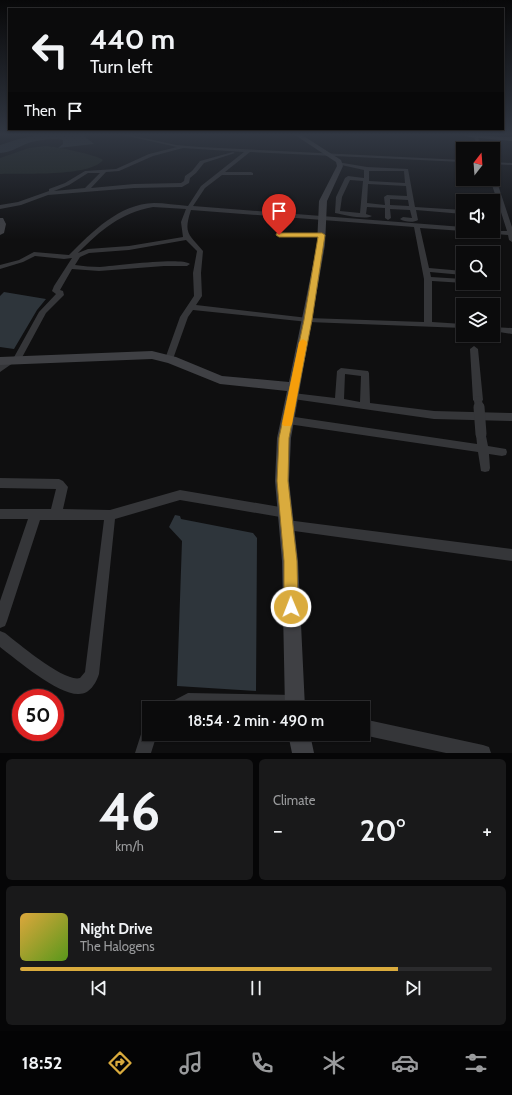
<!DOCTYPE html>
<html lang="en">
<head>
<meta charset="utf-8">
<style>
  body { margin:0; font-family:Cabin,sans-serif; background:#19191a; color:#f1f3f6; height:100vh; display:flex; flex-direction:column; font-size:15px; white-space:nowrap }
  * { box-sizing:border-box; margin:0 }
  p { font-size:13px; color:#9a9b9d }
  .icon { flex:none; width:22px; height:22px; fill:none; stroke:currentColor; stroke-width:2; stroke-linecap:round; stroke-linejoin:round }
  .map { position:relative; height:753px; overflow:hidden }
  .panel { display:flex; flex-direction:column; gap:6px; padding:6px; background:#060607; flex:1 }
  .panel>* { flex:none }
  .hud { position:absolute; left:8px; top:8px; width:496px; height:122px; border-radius:0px; box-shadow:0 1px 3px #0004,0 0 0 1px #2b2b2d; background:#0b0b0c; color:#f1f3f6; overflow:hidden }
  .needle { width:26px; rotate:17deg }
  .controls { position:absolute; left:456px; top:142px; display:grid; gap:8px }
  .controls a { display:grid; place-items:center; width:44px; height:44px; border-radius:0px; background:#0b0b0c; box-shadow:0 1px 3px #0004,0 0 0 1px #2b2b2d; font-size:20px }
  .speed { position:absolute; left:12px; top:689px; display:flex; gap:8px; font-size:20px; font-weight:700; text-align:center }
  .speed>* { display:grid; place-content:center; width:52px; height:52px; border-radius:50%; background:#0b0b0c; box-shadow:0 1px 3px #0004,0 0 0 1px #2b2b2d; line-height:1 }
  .speed .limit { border:6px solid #d22; background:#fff; color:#111 }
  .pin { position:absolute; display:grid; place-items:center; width:34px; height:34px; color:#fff; margin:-41px -17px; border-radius:50% 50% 50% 0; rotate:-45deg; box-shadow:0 0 4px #0007 }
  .pin .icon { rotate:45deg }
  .me { position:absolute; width:44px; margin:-22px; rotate:359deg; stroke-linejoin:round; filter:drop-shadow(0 0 3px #0008) }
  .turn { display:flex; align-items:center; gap:14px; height:84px; padding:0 16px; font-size:18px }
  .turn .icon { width:52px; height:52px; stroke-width:2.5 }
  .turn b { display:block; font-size:28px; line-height:34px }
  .then { display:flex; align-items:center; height:38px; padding:0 16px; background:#0003; gap:8px; font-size:15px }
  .big { font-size:30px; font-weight:600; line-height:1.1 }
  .panel .card { flex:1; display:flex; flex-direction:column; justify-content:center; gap:6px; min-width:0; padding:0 14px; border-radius:6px; background:#19191a }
  .panel .dial { align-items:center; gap:0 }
  .dial b { font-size:52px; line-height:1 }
  .song { display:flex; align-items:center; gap:12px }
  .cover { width:48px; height:48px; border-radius:6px; background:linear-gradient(135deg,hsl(40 70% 55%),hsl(90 70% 35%)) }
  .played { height:4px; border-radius:2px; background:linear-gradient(90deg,#daab3d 80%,#2b2b2d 80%) }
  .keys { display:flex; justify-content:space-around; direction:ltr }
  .heat { display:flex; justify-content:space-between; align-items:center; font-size:22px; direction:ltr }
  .panel .tiles { flex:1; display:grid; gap:6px; grid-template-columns:1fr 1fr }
  .card:last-child { grid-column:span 2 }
  .trip { position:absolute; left:142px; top:701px; width:228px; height:40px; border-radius:0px; background:#0b0b0c; box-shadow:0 1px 3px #0004,0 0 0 1px #2b2b2d; font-weight:600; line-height:40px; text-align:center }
  .menu { display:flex; height:64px; justify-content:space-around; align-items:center; background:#040405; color:#9a9b9d }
  .menu .icon { width:28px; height:28px }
  .menu .on { color:#daab3d }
  .menu b { font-size:18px; color:#f1f3f6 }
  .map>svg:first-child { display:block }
</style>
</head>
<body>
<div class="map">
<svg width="512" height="753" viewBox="0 0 512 753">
  <rect width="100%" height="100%" fill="#0f0f10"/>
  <!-- green -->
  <path fill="#1e241f" d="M45,146C53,146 98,155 103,160C90,177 22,173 0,174V158L29,148Z"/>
  <!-- water -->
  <path fill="#2e353b" d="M38,135H83L94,144L58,148L63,144V140C56,138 34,140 26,144C16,148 12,152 0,153V145L19,139Z
    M4,292L46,299L37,310L14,349L0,347V296Z
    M175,515L180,516L181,519L253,533L257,538L256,691L177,686L182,541L169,527Z"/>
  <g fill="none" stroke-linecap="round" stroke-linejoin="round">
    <!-- street -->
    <path fill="#353639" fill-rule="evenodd" d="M123,135H130L176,145L200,147L463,160V162L250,152L225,172H251L253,173V175H222L205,188L193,206L463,227V231L420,228L429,268L463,271V275L430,272L431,277L463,279L464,283L432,281V322L463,324V328L308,322L193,310L188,317L173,359L169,362L166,361L165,359L180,317L194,296L193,273L197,251L186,240L129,250L89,253L80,257L75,265C83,266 92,267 100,267C116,266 181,257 190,264L187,266H164L99,271L72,269L60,290L63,291L64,295L46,313L19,363H13L0,372V364L7,359H13L39,312L56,294L52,291L54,286L72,258L64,259L35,256L23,262L0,269V265L19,260L34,252L69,255C92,232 119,204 154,203C165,203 176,205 188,206L201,186L244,152L183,148L153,156L119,171L106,172L91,188L134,184L181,183L184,181L185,176L192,171L200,161L233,152L235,153L204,163L196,173L190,178L189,183L182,187L134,188L48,195L21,205L0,209V205L18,202L49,191V189L65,183L85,171L116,169L149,154L177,147ZM88,173H100L85,188L54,191L69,185ZM153,207L186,209L181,222L183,237L129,246L88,249L78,253C101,230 120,213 153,207ZM191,210L414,227L424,279V322L308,318L196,305L202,296L201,273L203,251C189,234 183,234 191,210Z
      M473,135H477L483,149H479Z
      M337,162L367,167L408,169L415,207L463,210V214L416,210L418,220C414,223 404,222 400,219L403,217L412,218L410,210L390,209L391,218L388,220L385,218V208L367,207L366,214L372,216C365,220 344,215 335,213L336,197L345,178L348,176L364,178V170L337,164ZM369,171H404L405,183L369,181ZM350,180L363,181L360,213L340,211L342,197ZM368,184L406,186L407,196L387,195L384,197L385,205L367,203ZM390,199L408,200L409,206L390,205Z
      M493,162L512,163V165L493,164Z
      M493,177L496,179L512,227V242L509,240L508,235L483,233L480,231H507L500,209L493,214V209L499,206L490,179H493Z
      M279,233H322L325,235L322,237L277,236V234Z
      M493,327L512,328V334L493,331Z
      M474,346L478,349L483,400L481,402H475L473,400L470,349Z
      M341,368L368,371L369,373L370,403L434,411L512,413V421L434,419L293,399L288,396L293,393L335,398L337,371ZM345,374L361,376L360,402L344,399Z
      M288,416L477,444L476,434L477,431L481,430L485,431L488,446L506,449L507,452L506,455L502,456L489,454L490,468L489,471L485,472L481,471L478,452L288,424L285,423L283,420L285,417Z
      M0,478L59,479L63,481L68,487L63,509L110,510L180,490L286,508L290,509L292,513L290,517L286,518L180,500L115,519L99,674C96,683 90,694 79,694C58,695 17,660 0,647V631L5,633C18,643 65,683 80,678L85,672L104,520H40L7,621L5,626L0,628V601L28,519H0V509H51L56,489L0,488Z
      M287,520L512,549V561L287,530L283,529L281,525L283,521Z
      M188,693L295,695L300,698L303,703L301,708H166L169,703Z
      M363,719L483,745L489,747L491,753H446L363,735L361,734H363Z
      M149,726V734H157L151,753H135L143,728Z"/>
    <!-- secondary -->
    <path fill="#3f4044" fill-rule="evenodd" d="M295,135H302L341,160L343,166L327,201L325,245L291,438L289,481L298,561L305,708H285L282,561L275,481L277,438L287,391L220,384L168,363L152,359L0,365V357L152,351L176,357L222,376L289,382L317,245L319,201L337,166L336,162Z
      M0,218H3L6,224L4,233L0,235Z
      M288,734H310L314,753H292Z"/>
    <!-- primary -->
    <path fill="#4d4e53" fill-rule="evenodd" d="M465,135L512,137V141L468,137Z"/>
    <!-- street-bridge-far1 -->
    <path stroke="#353639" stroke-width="8" d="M478,400L479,408"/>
    <!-- street-bridge -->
    <path stroke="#353639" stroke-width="11" d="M479,407L481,434"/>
  </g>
  <!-- sky -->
  <linearGradient id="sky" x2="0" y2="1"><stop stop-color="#080809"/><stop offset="0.56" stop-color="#313742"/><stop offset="1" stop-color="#313742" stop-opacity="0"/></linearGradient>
  <rect width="512" height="240" fill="url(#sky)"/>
  <!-- route -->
  <path fill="#daab3d" stroke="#8e6f28" d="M277,233H322L325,235L312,320L289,438L288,481L297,561L298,607L296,612L291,614L286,612L284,607V561L277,481L279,438L304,320L318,237H279L276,235Z"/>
  <!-- slow -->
  <path fill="#f59e0b" d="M303,339L307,342L292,424L291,426H284L282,424L299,342Z"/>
</svg>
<div class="controls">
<a><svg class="needle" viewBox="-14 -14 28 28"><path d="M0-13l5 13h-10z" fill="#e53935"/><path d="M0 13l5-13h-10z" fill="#9a9b9d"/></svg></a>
<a><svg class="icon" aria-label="sound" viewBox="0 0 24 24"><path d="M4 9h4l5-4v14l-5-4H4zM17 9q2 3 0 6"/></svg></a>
<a><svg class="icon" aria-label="search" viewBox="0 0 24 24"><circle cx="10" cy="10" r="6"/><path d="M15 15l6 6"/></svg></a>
<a><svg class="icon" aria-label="layers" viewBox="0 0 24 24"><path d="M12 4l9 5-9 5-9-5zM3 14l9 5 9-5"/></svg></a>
</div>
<div class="speed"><div class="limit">50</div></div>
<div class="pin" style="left:279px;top:235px;background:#d93025"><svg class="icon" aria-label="arrive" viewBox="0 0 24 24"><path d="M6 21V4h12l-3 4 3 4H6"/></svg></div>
<svg class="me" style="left:291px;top:607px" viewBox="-20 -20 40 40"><circle r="17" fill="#daab3d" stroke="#fff" stroke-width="3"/><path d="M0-11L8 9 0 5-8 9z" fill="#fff"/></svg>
<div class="trip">18:54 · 2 min · 490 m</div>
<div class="hud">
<div class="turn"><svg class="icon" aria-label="left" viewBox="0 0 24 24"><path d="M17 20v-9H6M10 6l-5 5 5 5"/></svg><div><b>440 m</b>Turn left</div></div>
<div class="then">Then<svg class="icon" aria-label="arrive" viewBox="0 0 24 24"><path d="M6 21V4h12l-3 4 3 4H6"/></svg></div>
</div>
</div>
<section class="panel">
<div class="tiles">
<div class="card dial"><b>46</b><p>km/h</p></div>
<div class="card"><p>Climate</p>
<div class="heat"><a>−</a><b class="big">20°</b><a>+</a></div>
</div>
<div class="card">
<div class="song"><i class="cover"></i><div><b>Night Drive</b><p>The Halogens</p></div></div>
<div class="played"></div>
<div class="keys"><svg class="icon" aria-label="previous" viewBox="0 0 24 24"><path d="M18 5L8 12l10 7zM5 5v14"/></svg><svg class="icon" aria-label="pause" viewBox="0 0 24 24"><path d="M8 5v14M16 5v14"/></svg><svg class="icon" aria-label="next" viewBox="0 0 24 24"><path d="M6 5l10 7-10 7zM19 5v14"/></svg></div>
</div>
</div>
</section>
<nav class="menu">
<b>18:52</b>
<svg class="icon on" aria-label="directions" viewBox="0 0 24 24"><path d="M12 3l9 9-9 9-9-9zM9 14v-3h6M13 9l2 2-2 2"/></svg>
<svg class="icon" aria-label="music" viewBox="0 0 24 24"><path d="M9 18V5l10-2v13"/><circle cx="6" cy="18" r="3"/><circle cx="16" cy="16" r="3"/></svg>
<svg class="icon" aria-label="phone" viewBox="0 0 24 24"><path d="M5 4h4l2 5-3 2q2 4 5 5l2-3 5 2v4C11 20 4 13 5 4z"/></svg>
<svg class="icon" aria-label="climate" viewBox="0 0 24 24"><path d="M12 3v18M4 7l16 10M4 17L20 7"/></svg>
<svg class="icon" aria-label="car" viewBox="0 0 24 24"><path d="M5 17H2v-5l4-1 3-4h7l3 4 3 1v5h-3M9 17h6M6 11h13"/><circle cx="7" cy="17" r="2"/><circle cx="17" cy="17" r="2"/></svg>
<svg class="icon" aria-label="filters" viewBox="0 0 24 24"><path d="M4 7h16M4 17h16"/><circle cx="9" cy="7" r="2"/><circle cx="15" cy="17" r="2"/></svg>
</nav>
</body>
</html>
